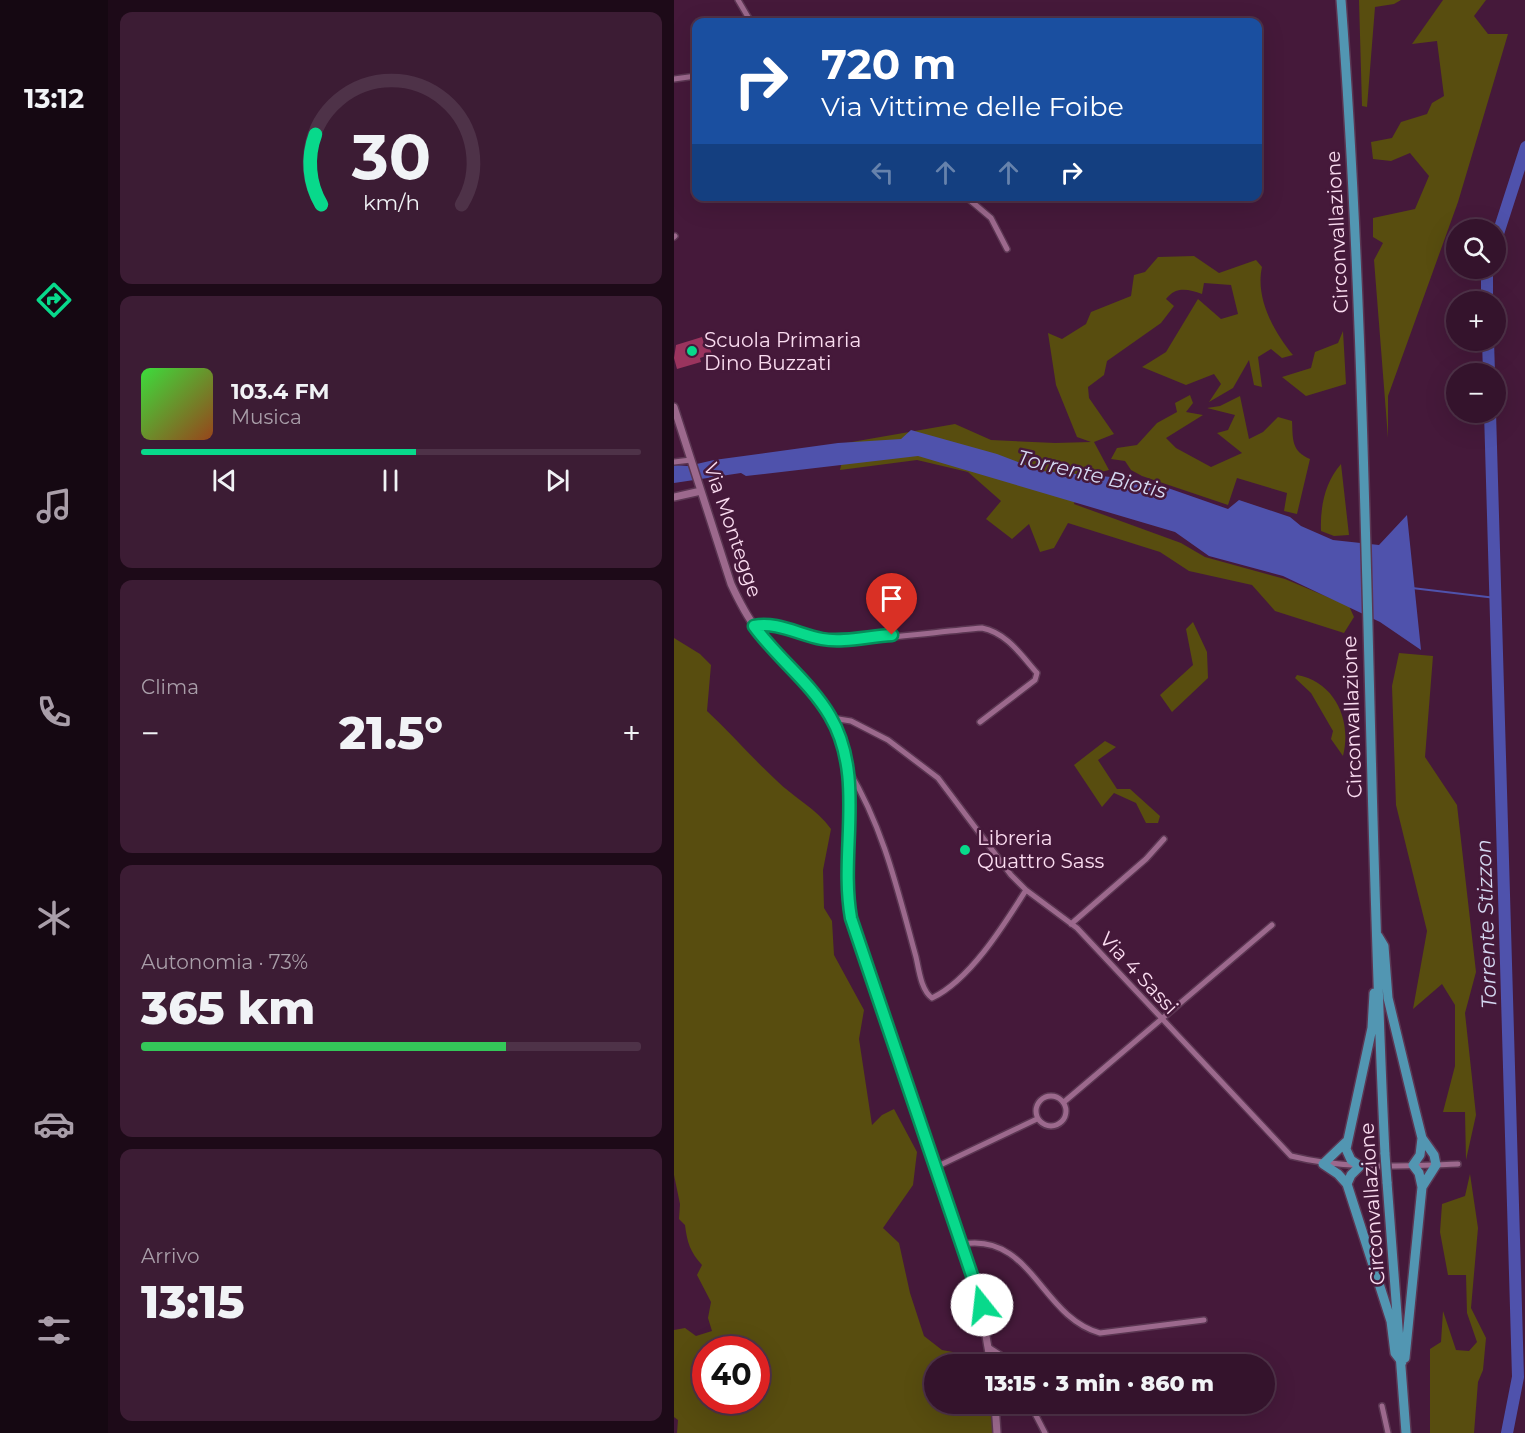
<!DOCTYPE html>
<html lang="it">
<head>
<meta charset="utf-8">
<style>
  body { margin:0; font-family:Montserrat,sans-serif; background:#3c1c34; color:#f1f3f6; height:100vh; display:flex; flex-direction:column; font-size:22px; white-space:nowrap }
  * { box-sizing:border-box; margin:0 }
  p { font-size:20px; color:#a99ea9 }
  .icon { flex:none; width:33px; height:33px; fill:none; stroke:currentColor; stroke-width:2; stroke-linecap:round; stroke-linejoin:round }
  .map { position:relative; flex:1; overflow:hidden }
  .panel { display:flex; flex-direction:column; gap:12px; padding:12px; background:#1d0a18; width:566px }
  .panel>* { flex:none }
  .banner { position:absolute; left:18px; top:18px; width:570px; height:183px; border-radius:12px; box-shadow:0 6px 24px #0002,0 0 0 2px #4e3248; background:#1a4fa0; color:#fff; overflow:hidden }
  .buttons { position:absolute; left:772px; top:219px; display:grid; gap:12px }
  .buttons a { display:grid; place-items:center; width:60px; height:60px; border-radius:50%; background:#34132c; box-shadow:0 6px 24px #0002,0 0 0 2px #4e3248; font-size:30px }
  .speed { position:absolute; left:18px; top:1336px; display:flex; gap:12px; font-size:30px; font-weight:700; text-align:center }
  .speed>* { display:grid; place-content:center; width:78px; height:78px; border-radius:50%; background:#34132c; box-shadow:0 6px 24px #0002,0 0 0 2px #4e3248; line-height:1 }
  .speed .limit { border:9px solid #d22; background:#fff; color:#111 }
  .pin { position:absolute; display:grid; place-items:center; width:51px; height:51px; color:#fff; margin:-62px -26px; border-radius:50% 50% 50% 0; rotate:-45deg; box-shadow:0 0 6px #0007 }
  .pin .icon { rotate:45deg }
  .me { position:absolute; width:66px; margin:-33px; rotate:344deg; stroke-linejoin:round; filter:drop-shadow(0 0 4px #0008) }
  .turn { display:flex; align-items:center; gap:21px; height:126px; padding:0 30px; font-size:27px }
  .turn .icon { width:78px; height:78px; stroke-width:2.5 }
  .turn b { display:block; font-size:42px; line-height:51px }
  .lanes { display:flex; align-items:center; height:57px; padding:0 30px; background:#0003; justify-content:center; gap:30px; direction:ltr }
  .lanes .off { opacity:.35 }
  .big { font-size:45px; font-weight:800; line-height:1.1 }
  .panel .card { flex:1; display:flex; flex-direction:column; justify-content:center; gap:9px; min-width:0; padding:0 21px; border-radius:12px; background:#3c1c34 }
  .panel .dial { align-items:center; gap:0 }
  .dial svg { height:156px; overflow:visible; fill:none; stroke:#4e3248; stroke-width:7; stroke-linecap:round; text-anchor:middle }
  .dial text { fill:#f1f3f6; stroke:none }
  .song { display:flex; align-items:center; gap:18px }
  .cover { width:72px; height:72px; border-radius:9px; background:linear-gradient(135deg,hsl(120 70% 55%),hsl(20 70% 35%)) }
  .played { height:6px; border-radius:3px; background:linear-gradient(90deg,#08d98b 55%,#4e3248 55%) }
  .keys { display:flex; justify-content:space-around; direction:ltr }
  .heat { display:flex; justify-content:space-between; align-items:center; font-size:33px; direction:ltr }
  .charge { height:9px; border-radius:4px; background:linear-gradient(90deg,#34c759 73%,#4e3248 0) }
  .trip { position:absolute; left:250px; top:1354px; width:351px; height:60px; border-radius:30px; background:#34132c; box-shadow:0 6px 24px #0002,0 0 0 2px #4e3248; font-weight:800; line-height:60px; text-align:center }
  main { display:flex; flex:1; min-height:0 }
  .tabs { display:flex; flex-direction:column; width:108px; justify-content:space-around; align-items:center; background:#150812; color:#a99ea9 }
  .tabs .icon { width:42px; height:42px }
  .tabs .on { color:#08d98b }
  .tabs b { font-size:27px; color:#f1f3f6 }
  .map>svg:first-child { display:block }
</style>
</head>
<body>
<main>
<nav class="tabs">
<b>13:12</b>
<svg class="icon on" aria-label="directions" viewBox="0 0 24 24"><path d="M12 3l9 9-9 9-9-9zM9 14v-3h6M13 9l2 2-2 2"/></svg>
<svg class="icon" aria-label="music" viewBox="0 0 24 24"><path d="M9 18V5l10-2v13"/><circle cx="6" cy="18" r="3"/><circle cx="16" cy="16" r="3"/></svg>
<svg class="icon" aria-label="phone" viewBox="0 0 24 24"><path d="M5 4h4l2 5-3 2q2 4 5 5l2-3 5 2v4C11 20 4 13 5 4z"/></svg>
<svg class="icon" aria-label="climate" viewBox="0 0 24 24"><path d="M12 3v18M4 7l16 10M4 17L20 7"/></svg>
<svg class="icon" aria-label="car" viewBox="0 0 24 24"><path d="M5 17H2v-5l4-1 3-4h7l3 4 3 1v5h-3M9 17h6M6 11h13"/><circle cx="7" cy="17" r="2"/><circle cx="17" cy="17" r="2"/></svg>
<svg class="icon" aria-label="filters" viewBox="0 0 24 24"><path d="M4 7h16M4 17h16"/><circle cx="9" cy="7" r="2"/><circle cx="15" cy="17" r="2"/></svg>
</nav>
<section class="panel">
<div class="card dial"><svg viewBox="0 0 100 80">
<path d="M14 69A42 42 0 1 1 86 69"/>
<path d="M14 69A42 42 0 0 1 11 33" stroke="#08d98b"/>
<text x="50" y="56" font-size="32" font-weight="700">30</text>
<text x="50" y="72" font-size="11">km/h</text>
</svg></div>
<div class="card">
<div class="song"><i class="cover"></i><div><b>103.4 FM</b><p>Musica</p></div></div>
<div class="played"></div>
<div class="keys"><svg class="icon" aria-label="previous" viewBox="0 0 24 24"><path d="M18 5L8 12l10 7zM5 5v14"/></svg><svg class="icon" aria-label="pause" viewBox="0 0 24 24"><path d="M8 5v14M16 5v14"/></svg><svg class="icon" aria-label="next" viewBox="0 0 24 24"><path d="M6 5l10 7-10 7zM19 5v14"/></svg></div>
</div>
<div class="card"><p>Clima</p>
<div class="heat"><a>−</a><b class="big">21.5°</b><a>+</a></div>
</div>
<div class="card"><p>Autonomia · 73%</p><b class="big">365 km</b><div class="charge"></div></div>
<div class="card"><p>Arrivo</p><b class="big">13:15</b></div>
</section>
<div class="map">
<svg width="852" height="1433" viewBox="0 0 852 1433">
  <rect width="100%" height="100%" fill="#45193a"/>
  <!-- green -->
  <path fill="#584d0f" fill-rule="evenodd" d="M685,0H727L720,4L701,7L693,107L688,106Z
    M769,0H812L800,16L814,34H834L784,202L714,396V438L700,260L709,243L699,237V218L741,209L755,176L736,153L717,161L699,159L697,142L718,138L727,122L753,114L758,103L770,96L763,41L738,44Z
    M520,256L545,273L582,260L588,267C581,298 600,332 619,355L608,358L597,349L584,357L588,387L580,385L575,360L559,388L535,402L547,384L540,374L512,385L468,367L492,352L524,299L547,319L564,314L557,285L530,283L528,294C514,289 502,286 492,299L500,306L487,323L433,361L430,375L414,387L415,398L440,434L420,442L435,470L406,477L400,504L507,543L531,557L611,579L675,606L680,617L670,633L601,611L578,585L515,571L486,552L394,523L380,548L366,552L355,524L338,539L312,519L327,501L294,472L243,460L166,470L172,443L281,424L317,440L381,443L417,442L403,437L382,385L374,333L388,339L412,324L417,312L457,296L460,275L471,272L484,257Z
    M669,331L672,384L632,396L608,377L637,368L641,352L664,343Z
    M516,395L519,403L512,412L529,415L492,438L502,448L537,467L568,453L543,433L554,430L561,415L533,408L546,406L566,396L575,439L589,432L604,417L618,421C619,439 617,451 636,459L623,514L610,511L613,493L563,478L554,505L468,476L457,470L451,461L437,459L443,448L463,445L483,423L503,412L501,403Z
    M667,464L675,535L660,536L647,531C646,507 651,482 667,464Z
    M519,622L533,652L534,678L498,712L486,695L519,665L512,629Z
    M0,638L26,654L37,665L33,711C57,733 78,758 102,780C120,798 142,808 157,829L149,870L150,908L158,921L160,955L190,1010L185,1039L198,1125L208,1115L220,1109L243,1152L239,1185L209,1228L225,1243L236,1293L250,1336L268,1350L317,1359V1365H261V1404H321V1433H3L4,1420L0,1417V1330L11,1328L22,1336L38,1331L34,1318L37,1302L23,1275L28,1265C16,1252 13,1242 11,1225L5,1219L6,1204L0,1175ZM32,1350H82V1401H32Z
    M725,653L759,656L751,757L783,805L802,972L791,1013L802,1115L792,1160L791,1112H769L781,1066V1005L768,984L739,1009L753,931L722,805L718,686Z
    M623,675C661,682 678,720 669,756L657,739L659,731L637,693L621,678Z
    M431,741L442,747L424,760L443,789H456L486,816L484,823H472L462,803L440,793L428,807L400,765Z
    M796,1174L804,1228L797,1308L812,1338L809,1370L804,1382L800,1433H756V1349L767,1342L769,1311L782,1350L795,1351L803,1342L793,1313L792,1275H774L766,1232L768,1204L791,1196Z"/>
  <!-- water -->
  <path fill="#4f52ac" d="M237,430L323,454L367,471L449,478L491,487L554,509L565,500L616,517L627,526L659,540L705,545L733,515L747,650L706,622L609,576L535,556L501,532L244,456L72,476L67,473L0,483V465L14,466L40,460L164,443L227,439Z"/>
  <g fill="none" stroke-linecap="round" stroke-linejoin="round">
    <!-- stream -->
    <path stroke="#4f52ac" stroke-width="2" d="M738,588L822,598"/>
    <!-- river -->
    <path stroke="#4f52ac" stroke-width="12" d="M822,240L852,147
      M813,268V302
      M814,340L815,374
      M816,412L844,1377L833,1433"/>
  </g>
  <!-- building -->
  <path fill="#9a345e" d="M28,337L31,347L35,346L38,354L26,358L27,362L3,369L0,358L2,345Z"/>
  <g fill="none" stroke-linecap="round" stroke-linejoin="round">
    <!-- minor casing -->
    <g stroke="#5b3652" stroke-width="8">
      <path id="minor" d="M64,0L77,22
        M0,79L22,76
        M291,196L317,218L333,249
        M0,237L1,236
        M0,462L17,460
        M80,625C104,620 128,639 152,640C200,641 259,632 308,628C333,633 347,655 363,673L361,680L306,722
        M158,718L177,721L214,740L264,778L337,875L352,890L403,928L617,1156C672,1170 728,1166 784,1164
        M175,771C210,829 224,892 242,957C245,970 247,990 258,998C296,980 330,925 352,890
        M397,924L472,859L490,839
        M362 1111a15 15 0 1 1 30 0a15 15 0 1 1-30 0Z
        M390,1102L598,925
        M262,1167L363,1119
        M289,1244C358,1233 367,1317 426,1333L530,1320
        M316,1348L330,1357L334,1365
        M356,1404L371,1433
        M708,1406L714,1433"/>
    </g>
    <!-- tertiary casing -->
    <g stroke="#5b3652" stroke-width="10">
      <path id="tertiary" d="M0,407L57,584C64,599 71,614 82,628C111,666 150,694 167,740C183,782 172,824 172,867C172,884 174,901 177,918L304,1290L317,1365
        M0,497L27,491
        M321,1404L323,1433"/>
    </g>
    <!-- trunk casing -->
    <g stroke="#5b3652" stroke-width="12">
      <path id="trunk" d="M667,0C696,384 692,770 711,1154
        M704,936L710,946L714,998L741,1110L748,1138L760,1155L762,1165L748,1187
        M672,1142L649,1164L664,1174L673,1184L717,1321L721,1353L728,1362
        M713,1182L732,1433
        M673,1184L677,1175L686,1166L677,1160L672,1149L698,1028L700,993
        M731,1358L748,1187L745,1173L739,1165L746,1155L748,1138"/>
    </g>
    <!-- minor -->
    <use href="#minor" stroke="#9c698d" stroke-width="5"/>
    <!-- tertiary -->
    <use href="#tertiary" stroke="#9c698d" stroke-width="7"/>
    <!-- trunk -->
    <use href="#trunk" stroke="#5296b2" stroke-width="9"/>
    <!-- trunk-bridge casing -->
    <g stroke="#5b3652" stroke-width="12" stroke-linecap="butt">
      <path id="trunk-bridge" d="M711,1154L713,1182"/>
    </g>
    <!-- trunk-bridge -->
    <use href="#trunk-bridge" stroke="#5296b2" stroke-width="9"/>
  </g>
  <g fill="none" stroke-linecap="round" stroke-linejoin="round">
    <!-- route casing -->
    <g stroke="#058d5a" stroke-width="15">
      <path id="route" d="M218,635C196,636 169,643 148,639C126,635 102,621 80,626C103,658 136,682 156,716C192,777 165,851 177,918L308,1305"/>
    </g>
    <!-- route -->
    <use href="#route" stroke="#08d98b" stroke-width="10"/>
  </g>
  <!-- markers -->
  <g fill="#08d98b" stroke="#45193a" stroke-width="2">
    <circle cx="18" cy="351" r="6"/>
    <circle cx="291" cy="850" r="6"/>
  </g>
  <g text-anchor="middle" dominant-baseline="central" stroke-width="5" stroke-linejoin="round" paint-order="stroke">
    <!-- street labels -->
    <g font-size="20" fill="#fadcf0" stroke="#45193a">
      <text transform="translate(663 232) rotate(-93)">Circonvallazione</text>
      <text transform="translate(59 530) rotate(71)">Via Montegge</text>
      <text transform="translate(678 717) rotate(-92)">Circonvallazione</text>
      <text transform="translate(465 973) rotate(47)">Via 4 Sassi</text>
      <text transform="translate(698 1204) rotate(-94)">Circonvallazione</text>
    </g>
    <!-- poi labels -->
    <g font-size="20" fill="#fadcf0" stroke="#45193a" text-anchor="start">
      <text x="30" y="340">Scuola Primaria<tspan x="30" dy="23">Dino Buzzati</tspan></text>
      <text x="303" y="838">Libreria<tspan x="303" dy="23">Quattro Sass</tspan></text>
    </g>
    <!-- water labels -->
    <g font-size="21" font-style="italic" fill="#d4d8f1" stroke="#45193a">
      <text transform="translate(418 474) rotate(13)">Torrente Biotis</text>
      <text transform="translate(812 924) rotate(-92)">Torrente Stizzon</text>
    </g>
  </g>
</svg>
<div class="buttons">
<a><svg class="icon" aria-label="search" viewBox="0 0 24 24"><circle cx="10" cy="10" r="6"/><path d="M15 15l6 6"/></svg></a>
<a>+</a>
<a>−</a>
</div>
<div class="speed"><div class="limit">40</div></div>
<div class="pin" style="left:218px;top:635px;background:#d93025"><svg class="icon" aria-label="arrive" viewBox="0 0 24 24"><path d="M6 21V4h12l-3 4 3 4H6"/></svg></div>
<svg class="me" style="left:308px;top:1305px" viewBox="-20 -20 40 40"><circle r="19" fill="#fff"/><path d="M0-13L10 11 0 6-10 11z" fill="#08d98b"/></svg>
<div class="trip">13:15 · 3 min · 860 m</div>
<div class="banner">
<div class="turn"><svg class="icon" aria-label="right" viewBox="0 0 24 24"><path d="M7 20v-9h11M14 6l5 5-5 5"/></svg><div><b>720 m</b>Via Vittime delle Foibe</div></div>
<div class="lanes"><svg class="icon off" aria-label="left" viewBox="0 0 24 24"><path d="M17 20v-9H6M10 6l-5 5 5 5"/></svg><svg class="icon off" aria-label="ahead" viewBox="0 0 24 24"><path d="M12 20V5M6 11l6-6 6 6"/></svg><svg class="icon off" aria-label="ahead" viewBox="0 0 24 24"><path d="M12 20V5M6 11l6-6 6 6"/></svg><svg class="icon" aria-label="right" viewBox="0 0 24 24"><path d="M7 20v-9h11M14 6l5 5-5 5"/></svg></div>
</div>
</div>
</main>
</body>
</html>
